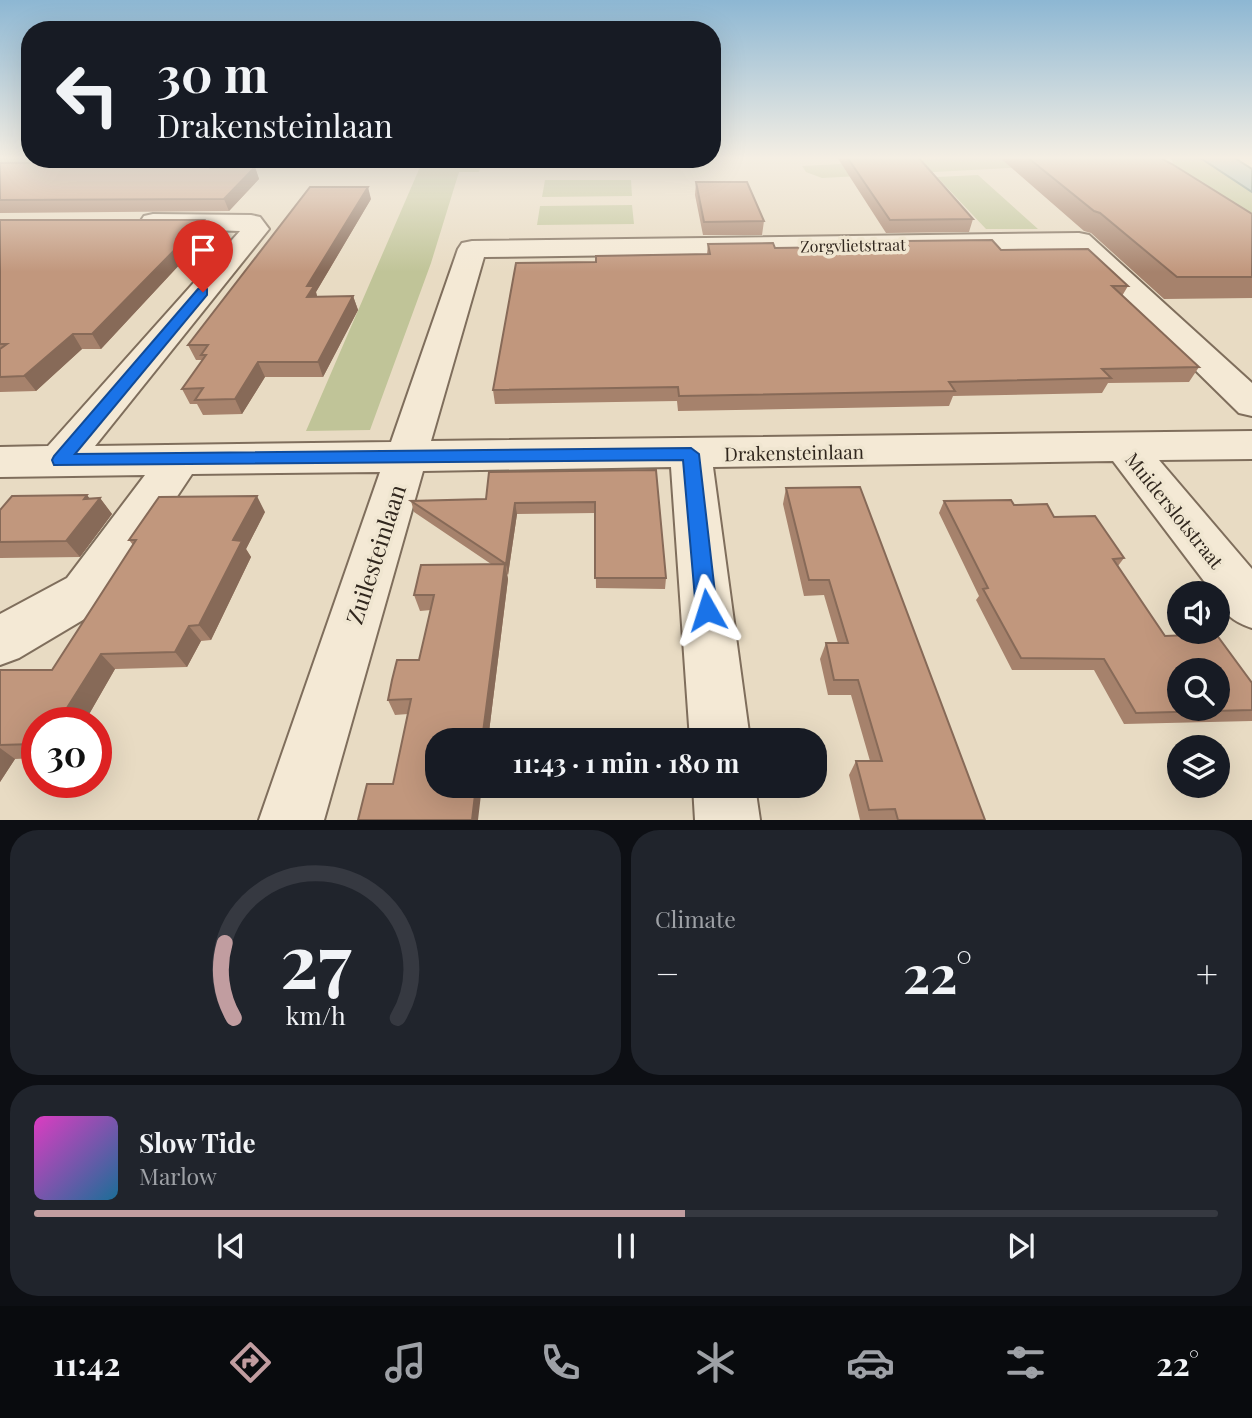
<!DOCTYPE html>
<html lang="en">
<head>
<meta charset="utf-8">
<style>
  body { margin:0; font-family:"Playfair Display",serif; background:#20242c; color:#f1f3f6; height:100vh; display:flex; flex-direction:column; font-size:26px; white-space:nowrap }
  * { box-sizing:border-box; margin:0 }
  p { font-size:23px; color:#9ea1a6 }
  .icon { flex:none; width:38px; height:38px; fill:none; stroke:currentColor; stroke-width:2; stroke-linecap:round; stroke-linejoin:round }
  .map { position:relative; height:820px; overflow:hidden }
  .panel { display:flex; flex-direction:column; gap:10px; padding:10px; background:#0d0f14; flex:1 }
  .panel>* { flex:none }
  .guide { position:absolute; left:21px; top:21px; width:700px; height:147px; border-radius:28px; box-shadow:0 7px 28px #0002; background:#171b24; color:#f1f3f6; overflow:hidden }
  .buttons { position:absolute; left:1167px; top:581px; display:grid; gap:14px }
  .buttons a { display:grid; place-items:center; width:63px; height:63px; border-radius:50%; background:#171b24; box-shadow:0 7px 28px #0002; font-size:35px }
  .speed { position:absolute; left:21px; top:707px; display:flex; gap:14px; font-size:35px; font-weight:700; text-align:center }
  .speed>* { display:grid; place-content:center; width:91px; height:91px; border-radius:50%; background:#171b24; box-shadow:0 7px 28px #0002; line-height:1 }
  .speed .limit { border:10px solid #d22; background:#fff; color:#111 }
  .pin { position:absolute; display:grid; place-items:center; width:60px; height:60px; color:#fff; margin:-72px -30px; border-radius:50% 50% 50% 0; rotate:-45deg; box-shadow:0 0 7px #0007 }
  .pin .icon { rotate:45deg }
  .me { position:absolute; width:77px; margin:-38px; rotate:354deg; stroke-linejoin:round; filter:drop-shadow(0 0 5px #0008) }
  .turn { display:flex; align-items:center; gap:24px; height:147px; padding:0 21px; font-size:32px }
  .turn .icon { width:91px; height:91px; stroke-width:2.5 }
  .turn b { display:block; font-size:49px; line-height:60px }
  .big { font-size:52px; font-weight:700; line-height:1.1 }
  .panel .card { flex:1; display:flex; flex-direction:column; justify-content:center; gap:10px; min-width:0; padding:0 24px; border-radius:28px; background:#20242c }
  .panel .dial { align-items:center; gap:0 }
  .dial svg { height:182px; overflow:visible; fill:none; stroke:#363941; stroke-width:7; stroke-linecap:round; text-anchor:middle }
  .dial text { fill:#f1f3f6; stroke:none }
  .song { display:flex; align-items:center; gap:21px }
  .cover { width:84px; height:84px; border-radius:10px; background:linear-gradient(135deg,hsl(310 70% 55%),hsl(200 70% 35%)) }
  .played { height:7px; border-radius:4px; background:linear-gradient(90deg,#c19da0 55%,#363941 55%) }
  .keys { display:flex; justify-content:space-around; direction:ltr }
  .heat { display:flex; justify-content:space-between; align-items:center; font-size:38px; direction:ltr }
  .panel .tiles { flex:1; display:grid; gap:10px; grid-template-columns:1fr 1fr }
  .card:last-child { grid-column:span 2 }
  .trip { position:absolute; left:425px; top:728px; width:402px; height:70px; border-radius:28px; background:#171b24; box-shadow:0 7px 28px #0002; font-weight:700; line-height:70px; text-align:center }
  .dock { display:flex; height:112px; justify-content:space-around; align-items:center; background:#090b0e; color:#9ea1a6 }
  .dock .icon { width:49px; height:49px }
  .dock .active { color:#c19da0 }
  .dock b { font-size:32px; color:#f1f3f6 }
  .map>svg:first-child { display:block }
</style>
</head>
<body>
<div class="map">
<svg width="1252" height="820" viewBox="0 0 1252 820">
  <rect width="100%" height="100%" fill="#e8dbc3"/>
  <!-- green -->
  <path fill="#c0c498" d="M0,157L466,159L465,165H481L479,172H459L431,263L370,430L306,431L420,167L0,172Z
    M974,157H1010L1025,167L822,178L806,172L802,166Z
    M1171,157H1199L1252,192V232L1154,165L1173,164Z
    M978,175L1038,229H986L937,177Z
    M545,180H631L632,196L542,197Z
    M632,205L634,224L537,225L540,206Z"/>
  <!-- water -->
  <path fill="#a4bbb4" stroke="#6d8880" stroke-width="2" d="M1199,157H1233L1252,169V192Z"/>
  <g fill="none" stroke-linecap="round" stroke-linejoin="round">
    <!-- minor casing -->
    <g stroke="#7f6e5c" stroke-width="4">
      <path id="minor" d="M153,214L251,215L260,217L269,229L95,446L391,442L458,249L462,243L472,241L1079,233L1089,235L1252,383V416L1239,413L1072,249L484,257L431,441L1252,431V459L1159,460L1252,569V628C1236,623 1218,612 1218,593H1213L1113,461L713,467L750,740H690L671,467L423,471L324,820H259L380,472L192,474L103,608L19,658L0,665V614L67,578L145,475L0,477V447L48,446L240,231L144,228L140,222L144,216Z
        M693,786H755L760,820H695Z"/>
    </g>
    <!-- minor -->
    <use href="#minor" fill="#f4e9d5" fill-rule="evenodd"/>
  </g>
  <!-- wall -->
  <path fill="#a6826c" d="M837,157H918L973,219L969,232L886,233Z
    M999,157H1159L1252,214V298L1164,299L1091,233L1084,231Z
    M0,163L219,168L255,167L259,179L229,211L0,213Z
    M696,182L764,221L762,235H703L695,195Z
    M371,199L316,292L317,297L353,296L358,310L323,377H265L242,414L203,415L197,404H190L182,389L203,360H196L188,345Z
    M0,220L209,233L101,349H82L36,391L0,392Z
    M904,241L1001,250L1128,286L1122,296L1199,367L1189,382L1108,383L1102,393L953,396L949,406L678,411L677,401L495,404L493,390L596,262L707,254L708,244L775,248L903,246Z
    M656,470L666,578L665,589L596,588L595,513L517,514L508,575L507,574L508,579L488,740H438L393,784L408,714L395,715L388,700L419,660L431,610L420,611L414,595L491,564L414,512L411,501L486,499Z
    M786,488L985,820H860L849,775L856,761H870L851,695H828L820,659L826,643H838L824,595L804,596L783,504Z
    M100,498L112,514L80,557L0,558V510Z
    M944,501L1014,505L1054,517L1124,558L1118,566L1165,636L1252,683V721L1124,724L1094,670H1012L976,600L979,596L939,513Z
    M265,512L246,549L251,557L211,640L201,641L187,667L115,669L84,723H37V758L15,759L0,782V670H52L133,545L129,540Z"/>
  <!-- shaded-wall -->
  <path fill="#876a58" d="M217,161L221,173L211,168Z
    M255,167L259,179L229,211L224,199Z
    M368,187L371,199L316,292L318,300L307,297V286Z
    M204,220L209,233L101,349L92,334Z
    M353,296L358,310L323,377L318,362Z
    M73,334L82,349L36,391L24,376Z
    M258,362L265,377L242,414L235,399Z
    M87,495L95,505L100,498L112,514L80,557L66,541L84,499Z
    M257,496L265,512L246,549L251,557L211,640L199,625L233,540Z
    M515,503L517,514L508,575L506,564Z
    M505,564L508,579L488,740H482Z
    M189,626L201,641L187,667L175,652Z
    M101,654L115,669L84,723H78L65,711Z
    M54,711L68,723H47Z
    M0,748L15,759L0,782Z
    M476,786H482L478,820H472Z"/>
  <!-- building -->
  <path fill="#c1977d" stroke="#876a58" stroke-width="2" fill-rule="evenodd" d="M847,157H918L973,219L890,220Z
    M1027,157H1159L1172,164L1252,214V277H1177L1100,213L1094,211Z
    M217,161L211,168L255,167L224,199L0,200V163Z
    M696,182H747L764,221L704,222Z
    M310,187H368L307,286H314L307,297L353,296L318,362H258L235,399L195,400L203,388L182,389L206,355H201L208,345H188Z
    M0,220H204L92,334H73L24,376L0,377V349L7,344H0Z
    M992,240L1001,250L1088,249L1128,286H1112L1199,367L1102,369L1111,378L949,382L955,391L679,396L678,387L493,390L516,263L596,262V256L710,254L708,244L773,243L775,248L908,246L904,241Z
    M656,470L666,578H595V502L515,503L506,564L411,501L486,499L489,472Z
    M860,487L985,820H898L895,809L869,810L856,761H882L858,680H834L826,643H848L829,580H809L786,488Z
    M87,495L84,499L100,498L66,541L0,542V510L12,496Z
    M257,496L233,540L242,541L199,625L189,626L175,652L101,654L65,711H54L47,723H37V739L34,744L0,745V670H52L136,540H129L159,497Z
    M1011,500L1014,505L1047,504L1054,517L1095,516L1124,558L1113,559L1165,636L1216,634L1252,683V710L1136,713L1104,659L1021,658L983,589L988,588L944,501ZM1180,670H1218V709H1180Z
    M505,564L482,740H438V786H476L472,820H358L367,784H393L411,699L388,700L392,680L397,660H419L434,595H414L421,565Z"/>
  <!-- sky -->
  <linearGradient id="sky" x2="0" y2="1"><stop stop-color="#8db7d3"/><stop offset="0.58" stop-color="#f5efe4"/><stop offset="1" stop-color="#f5efe4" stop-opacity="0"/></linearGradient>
  <rect width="1252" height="272" fill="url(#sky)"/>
  <!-- route -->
  <path fill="#1a73e8" stroke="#114b97" stroke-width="2" d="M203,288L207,289V295L75,454L691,448L699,454L717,610L714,617L707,620L699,617L696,610L683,460L54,465L52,460L54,456L198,289Z"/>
  <g text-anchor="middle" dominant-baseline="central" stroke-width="7" stroke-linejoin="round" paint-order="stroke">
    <!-- far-street labels -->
    <g font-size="16" fill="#31271e" stroke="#f0e6d1">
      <text transform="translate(853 245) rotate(-1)">Zorgvlietstraat</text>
    </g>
    <!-- street labels -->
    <g font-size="19" fill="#31271e" stroke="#f0e6d1">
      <text transform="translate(794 452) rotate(-1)">Drakensteinlaan</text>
      <text transform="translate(1175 510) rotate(51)">Muiderslotstraat</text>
    </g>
    <!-- near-street labels -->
    <g font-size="23" fill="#31271e" stroke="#f0e6d1">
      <text transform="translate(375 554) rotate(-72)">Zuilesteinlaan</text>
    </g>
  </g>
</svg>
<div class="buttons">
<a><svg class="icon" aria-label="sound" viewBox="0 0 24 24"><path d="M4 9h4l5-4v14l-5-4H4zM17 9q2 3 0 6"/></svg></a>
<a><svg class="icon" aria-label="search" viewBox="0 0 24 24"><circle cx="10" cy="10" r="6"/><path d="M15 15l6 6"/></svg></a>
<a><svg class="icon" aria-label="layers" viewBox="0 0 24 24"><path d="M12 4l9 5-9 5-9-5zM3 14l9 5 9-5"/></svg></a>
</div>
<div class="speed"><div class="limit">30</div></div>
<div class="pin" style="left:203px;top:292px;background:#d93025"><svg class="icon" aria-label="arrive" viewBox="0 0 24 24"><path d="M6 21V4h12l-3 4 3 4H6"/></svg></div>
<svg class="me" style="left:707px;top:610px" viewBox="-20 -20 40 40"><path d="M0-17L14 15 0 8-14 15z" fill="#1a73e8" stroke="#fff" stroke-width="4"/></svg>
<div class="trip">11:43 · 1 min · 180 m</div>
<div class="guide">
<div class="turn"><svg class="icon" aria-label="left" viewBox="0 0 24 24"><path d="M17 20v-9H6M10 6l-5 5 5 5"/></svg><div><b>30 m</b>Drakensteinlaan</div></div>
</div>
</div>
<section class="panel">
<div class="tiles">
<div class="card dial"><svg viewBox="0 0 100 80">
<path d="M14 69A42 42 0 1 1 86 69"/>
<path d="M14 69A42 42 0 0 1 10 36" stroke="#c19da0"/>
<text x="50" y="56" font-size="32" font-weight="700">27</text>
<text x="50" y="72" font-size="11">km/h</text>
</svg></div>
<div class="card"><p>Climate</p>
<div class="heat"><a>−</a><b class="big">22°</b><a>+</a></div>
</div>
<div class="card">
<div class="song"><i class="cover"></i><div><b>Slow Tide</b><p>Marlow</p></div></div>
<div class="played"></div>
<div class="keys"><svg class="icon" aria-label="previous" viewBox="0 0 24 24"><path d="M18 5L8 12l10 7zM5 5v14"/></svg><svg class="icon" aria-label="pause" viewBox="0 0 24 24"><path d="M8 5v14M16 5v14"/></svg><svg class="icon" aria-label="next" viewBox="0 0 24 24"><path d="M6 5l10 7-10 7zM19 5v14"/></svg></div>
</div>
</div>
</section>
<nav class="dock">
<b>11:42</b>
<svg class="icon active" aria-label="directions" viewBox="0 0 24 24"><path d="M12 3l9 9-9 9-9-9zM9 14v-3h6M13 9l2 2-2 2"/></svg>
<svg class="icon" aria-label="music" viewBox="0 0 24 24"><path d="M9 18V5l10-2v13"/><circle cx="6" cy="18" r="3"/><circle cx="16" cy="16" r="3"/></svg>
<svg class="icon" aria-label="phone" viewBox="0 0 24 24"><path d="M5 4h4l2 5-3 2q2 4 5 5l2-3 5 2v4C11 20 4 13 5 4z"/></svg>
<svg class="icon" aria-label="climate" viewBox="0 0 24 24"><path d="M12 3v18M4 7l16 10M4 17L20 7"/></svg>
<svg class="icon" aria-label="car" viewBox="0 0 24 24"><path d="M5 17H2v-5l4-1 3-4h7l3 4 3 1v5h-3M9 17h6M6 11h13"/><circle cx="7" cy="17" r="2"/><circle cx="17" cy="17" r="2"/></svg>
<svg class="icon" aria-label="filters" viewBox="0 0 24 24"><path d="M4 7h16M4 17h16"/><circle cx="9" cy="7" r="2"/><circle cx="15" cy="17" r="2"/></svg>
<b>22°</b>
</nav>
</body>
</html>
